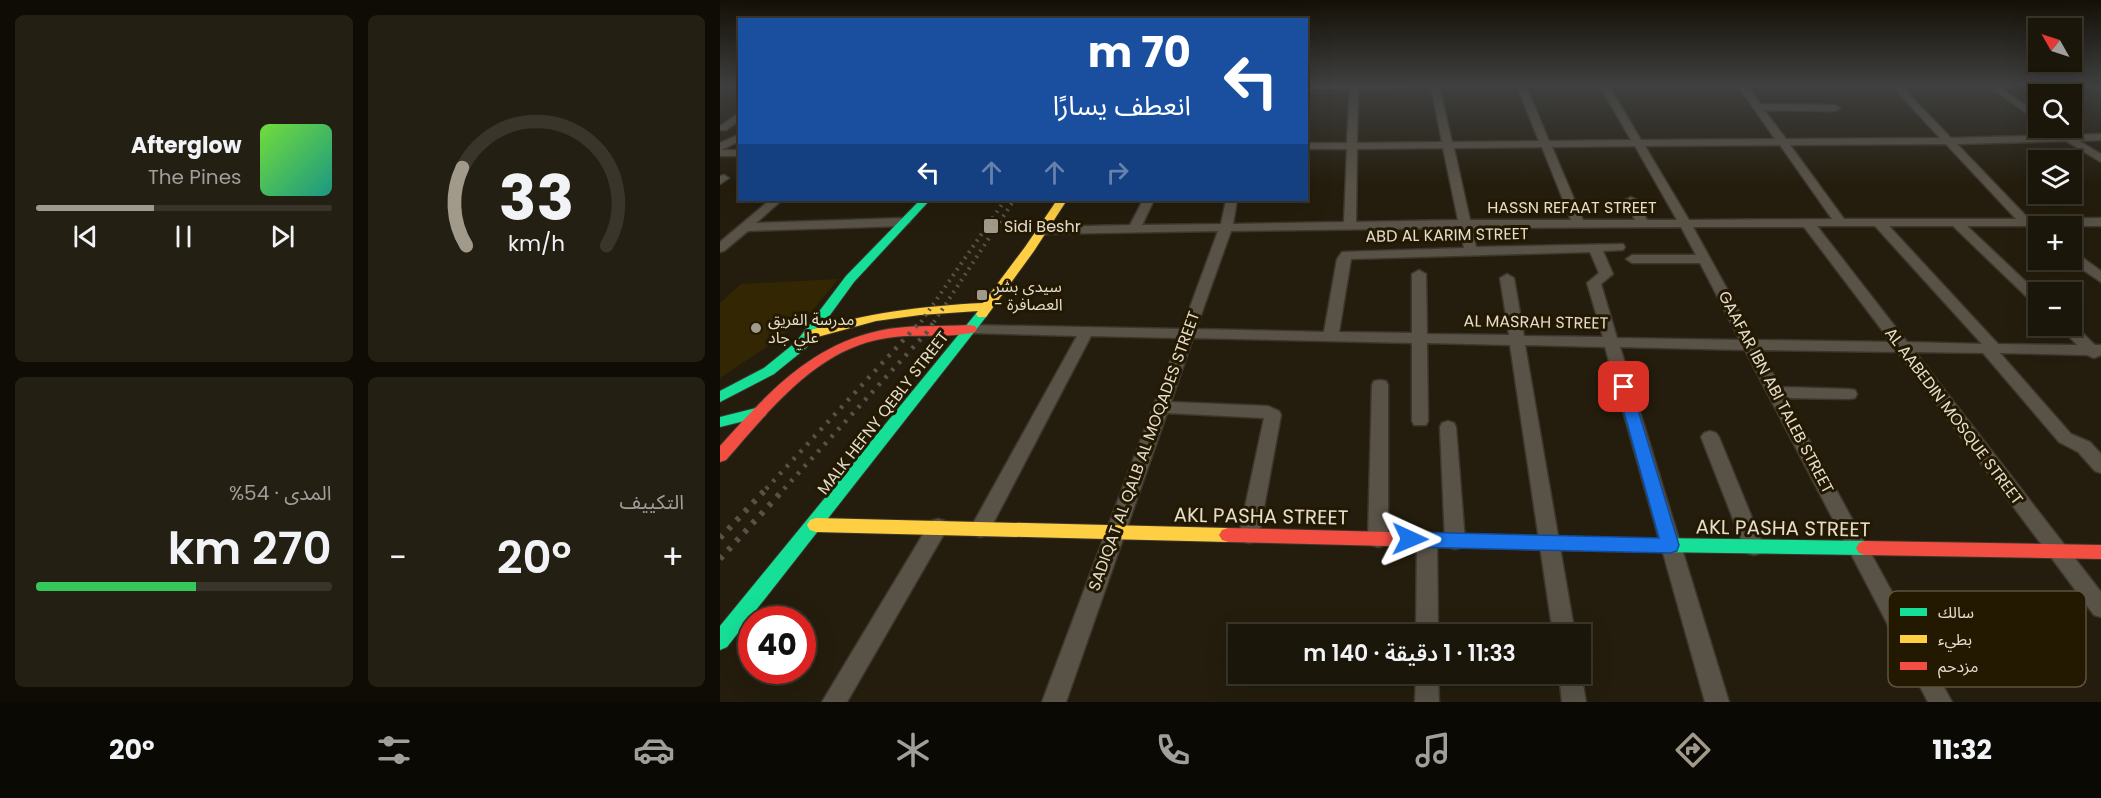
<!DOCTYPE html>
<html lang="ar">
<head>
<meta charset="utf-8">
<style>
  body { margin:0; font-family:Poppins,"Noto Sans Arabic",sans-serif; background:#241f13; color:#f1f3f6; direction:rtl; height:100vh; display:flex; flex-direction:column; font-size:22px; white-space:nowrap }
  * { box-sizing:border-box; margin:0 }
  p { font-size:20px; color:#a09f9c }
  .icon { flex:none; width:33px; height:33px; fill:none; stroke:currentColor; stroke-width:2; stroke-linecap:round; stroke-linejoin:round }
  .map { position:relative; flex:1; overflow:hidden; direction:ltr }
  .drawer { display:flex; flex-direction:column; gap:15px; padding:15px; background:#0f0c06; width:720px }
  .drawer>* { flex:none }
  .hud { position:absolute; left:18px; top:18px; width:570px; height:183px; border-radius:0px; box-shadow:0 6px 24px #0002,0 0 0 2px #39352b; direction:rtl; background:#1a4fa0; color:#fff; overflow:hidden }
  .needle { width:39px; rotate:309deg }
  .tools { position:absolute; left:1308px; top:18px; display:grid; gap:12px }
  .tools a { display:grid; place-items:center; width:54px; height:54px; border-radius:0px; background:#1b160a; box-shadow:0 6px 24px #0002,0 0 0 2px #39352b; font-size:30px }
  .speed { position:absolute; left:18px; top:606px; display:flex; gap:12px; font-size:30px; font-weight:700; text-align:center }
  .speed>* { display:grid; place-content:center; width:78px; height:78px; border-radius:50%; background:#1b160a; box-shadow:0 6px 24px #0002,0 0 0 2px #39352b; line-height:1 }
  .speed .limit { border:9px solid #d22; background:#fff; color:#111 }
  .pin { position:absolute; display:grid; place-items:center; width:51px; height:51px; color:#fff; margin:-26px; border-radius:12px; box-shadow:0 3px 9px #0006 }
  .me { position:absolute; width:66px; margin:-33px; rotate:91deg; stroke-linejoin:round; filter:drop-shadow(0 0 4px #0008) }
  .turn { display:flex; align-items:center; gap:21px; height:126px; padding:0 18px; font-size:27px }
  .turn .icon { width:78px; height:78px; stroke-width:2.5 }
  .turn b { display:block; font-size:42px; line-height:51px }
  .lanes { display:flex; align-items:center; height:57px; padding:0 18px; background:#0003; justify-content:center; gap:30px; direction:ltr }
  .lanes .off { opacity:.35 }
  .big { font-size:45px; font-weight:600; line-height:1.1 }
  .drawer .tile { flex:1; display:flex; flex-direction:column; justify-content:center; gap:9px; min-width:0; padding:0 21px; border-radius:9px; background:#241f13 }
  .drawer .dial { align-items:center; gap:0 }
  .dial svg { height:156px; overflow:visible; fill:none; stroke:#39352b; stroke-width:7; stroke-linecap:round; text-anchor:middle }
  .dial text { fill:#f1f3f6; stroke:none }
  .song { display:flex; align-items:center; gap:18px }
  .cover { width:72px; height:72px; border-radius:9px; background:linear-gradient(135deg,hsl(100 70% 55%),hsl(170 70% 35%)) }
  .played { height:6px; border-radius:3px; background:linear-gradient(90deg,#a19a8a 40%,#39352b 40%) }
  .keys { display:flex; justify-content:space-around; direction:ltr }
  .heat { display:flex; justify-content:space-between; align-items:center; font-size:33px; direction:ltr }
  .charge { height:9px; border-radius:4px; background:linear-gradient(90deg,#34c759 54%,#39352b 0) }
  .drawer .tiles { flex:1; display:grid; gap:15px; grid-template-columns:repeat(2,1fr) }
  .trip { position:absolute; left:508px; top:624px; width:363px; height:60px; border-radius:0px; background:#1b160a; box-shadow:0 6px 24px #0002,0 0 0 2px #39352b; font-weight:600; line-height:60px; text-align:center; direction:rtl }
  .menu { display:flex; height:96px; justify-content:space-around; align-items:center; background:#0b0904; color:#a09f9c }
  .menu .icon { width:42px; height:42px }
  .menu .active { color:#a19a8a }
  .menu b { font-size:27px; color:#f1f3f6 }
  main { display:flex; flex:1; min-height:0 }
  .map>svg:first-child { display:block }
</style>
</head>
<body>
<main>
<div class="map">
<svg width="1381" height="702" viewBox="0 0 1381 702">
  <rect width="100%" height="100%" fill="#241d0d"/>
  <!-- built -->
  <path fill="#332602" d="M118,279L89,315L55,341L0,378V303L21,284Z"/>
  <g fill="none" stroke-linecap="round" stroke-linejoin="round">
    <!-- street casing -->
    <g stroke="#3c372c" stroke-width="3">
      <path id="street" d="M630,86H638L637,143L722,142L711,86H719L732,142L819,141L797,86H806L829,141L911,140L880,86H889L921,140L1055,139L1018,86H1027L1040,104L1115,105L1120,108L1115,111L1044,110L1066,139L1220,138L1172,86H1181L1231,138L1337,135L1328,128H1339L1350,135L1381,134V140L1359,141L1381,154V162L1346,141L1237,144L1309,219L1381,218V226H1247L1318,293V304L1313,303L1233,226H1169L1278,344L1357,345L1339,326H1352V323L1375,345H1381V355L1374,358L1367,355L1280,353L1351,434L1370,442L1381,454V473L1375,471L1358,452L1339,442L1263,353L1195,352L1381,592V617L1374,615L1178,352L1040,350L1060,387L1129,389L1135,390L1137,394L1135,398L1129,399L1066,398L1232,702H1208L1025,350L900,347L1009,702H985L885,347L805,345L855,634H833L790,345L707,343L708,421L706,425H694L692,421V343L473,338L451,402L548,406L559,411L561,415L539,535L536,541L529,543L522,541L519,535L544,418L447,413L346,702H322L459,338L371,336L267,535L260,537L253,535L250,529L357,336L250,333L243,329L250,325L462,329L498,231L324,234L318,230L320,227L410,225L423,200H434L422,225L501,224L506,200H517L513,224L624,222L627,149H586V143H627ZM1226,144L1296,219H1124L1070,145ZM1060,145L1112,219L969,220L925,146ZM915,146L957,220H927L917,200L911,197L905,200L915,220H863L832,147ZM822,147L851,220H750L734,148ZM723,148L738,220L636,222L637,149ZM1097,226H1155L1262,344L1187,342ZM961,227L976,255H912L906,259L912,263H980L1020,340L897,338L881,284L893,274L883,251L903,250L905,247L903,244L756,247L752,228ZM973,227H1084L1171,342L1035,340ZM740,228L744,248L622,252L617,259L604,332L476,329L511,231ZM870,252L879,273L867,283L883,337L804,336L794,278L787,274L780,278L789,335L707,334L706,274L699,270L692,274V333L619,332L631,259Z
        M1268,86H1278L1318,114V121Z
        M1372,86H1381V92Z
        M1352,105L1361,106L1363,108L1352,111Z
        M20,112V120L6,130H0V126Z
        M20,134V141L1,150H20V156H0V143Z
        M4,175L9,178L0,184V176Z
        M50,200H62L36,223L184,218L190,222L184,226L28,231L4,251L0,252V242Z
        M1352,250L1381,271V282L1363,270L1333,269L1331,266L1333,263L1354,262L1351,260Z
        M660,380L666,381L668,385V539L665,545L658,547L651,545L648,539L652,385L654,381Z
        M728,421L734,423L736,427L745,541L742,547L735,549L728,547L725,541L720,427L722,423Z
        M990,431L996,433L999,437L1044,547L1041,553L1034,555L1027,553L1024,547L981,437L984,433Z
        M218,519L225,521L228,527L127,702H102L211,521Z
        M707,532L714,534L717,540L718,634H696L697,540L700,534Z
        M696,674H718L719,702H695Z
        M839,674L861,673L866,702H842Z"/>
    </g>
    <!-- fast casing -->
    <g stroke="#3c372c" stroke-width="2">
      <path id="fast" d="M200,200H210L134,282L86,348L54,374L0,402V391L44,368L76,342L126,276Z
        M262,310L266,311L268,314L266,317L7,647L0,650V626L258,311Z
        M40,407L45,408L47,412L45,416L0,427V417Z
        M866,537L1145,541L1151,543L1154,548L1151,553L1145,555L866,551L860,549L857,544L860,539Z"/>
    </g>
    <!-- slow casing -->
    <g stroke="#3c372c" stroke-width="2">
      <path id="slow" d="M337,200H347L314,251L266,317H258L256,314L258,311L200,315L156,321L90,339L83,335L85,332C144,313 202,306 263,303L305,247Z
        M96,518L508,528L514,530L517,535L514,540L508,542L96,532L90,530L87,525L90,520Z"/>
    </g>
    <!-- jam casing -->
    <g stroke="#3c372c" stroke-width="2">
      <path id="jam" d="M586,86H696L692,88L586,89Z
        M250,325L255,326L257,329L255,332C227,339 196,333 167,338C97,348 50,410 6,460L0,462V446C45,396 89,346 158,331C188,324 219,327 250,325Z
        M508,528L866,537L872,539L875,544L872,549L866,551L508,542L502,540L499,535L502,530Z
        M1145,541L1381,545V559L1145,555L1139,553L1136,548L1139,543Z"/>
    </g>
    <!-- street -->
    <use href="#street" fill="#585247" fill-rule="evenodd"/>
    <!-- fast -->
    <use href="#fast" fill="#16e098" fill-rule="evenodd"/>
    <!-- slow -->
    <use href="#slow" fill="#ffcf43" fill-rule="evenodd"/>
    <!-- jam -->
    <use href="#jam" fill="#f24e42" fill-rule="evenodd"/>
    <!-- rail-far2 -->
    <path stroke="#565248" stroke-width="4" stroke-dasharray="2 5" stroke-linecap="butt" d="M201,322L285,200
      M214,322L294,200"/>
    <!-- rail-far1 -->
    <path stroke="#565248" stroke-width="4.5" stroke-dasharray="3 7" stroke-linecap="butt" d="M46,489L202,320
      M64,489L207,332L215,320"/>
    <!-- rail -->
    <path stroke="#565248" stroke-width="6" stroke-dasharray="4 8" stroke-linecap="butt" d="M0,538L47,488
      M0,559L65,488"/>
  </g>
  <!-- sky -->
  <linearGradient id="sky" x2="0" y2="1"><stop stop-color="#141007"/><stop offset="0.46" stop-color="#3f4040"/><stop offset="1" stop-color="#3f4040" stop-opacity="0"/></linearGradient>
  <rect width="1381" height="185" fill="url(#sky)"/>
  <!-- route -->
  <path fill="#1a73e8" stroke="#114b97" stroke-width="1.5" d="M904,382L911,387L959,545L957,551L950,553L690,547L684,545L682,539L684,534L690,532L939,538L897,387Z"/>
  <!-- markers -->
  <g fill="#a19a8a" stroke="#231800" stroke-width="2">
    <rect x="263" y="218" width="16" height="16" rx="3"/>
    <rect x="256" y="289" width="12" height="12" rx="3"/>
    <circle cx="36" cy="328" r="6"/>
  </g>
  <g text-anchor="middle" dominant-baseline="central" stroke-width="6" stroke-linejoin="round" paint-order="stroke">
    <!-- street labels -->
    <g font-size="16" fill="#e4ddcd" stroke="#231800">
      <text x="852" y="207">HASSN REFAAT STREET</text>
      <text transform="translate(727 235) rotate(-1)">ABD AL KARIM STREET</text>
      <text transform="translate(816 322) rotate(1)">AL MASRAH STREET</text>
      <text transform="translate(1056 392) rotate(62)">GAAFAR IBN ABI TALEB STREET</text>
      <text transform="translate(163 413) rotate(-52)">MALK HEFNY QEBLY STREET</text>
      <text transform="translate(1234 416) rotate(53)">AL AABEDIN MOSQUE STREET</text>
      <text transform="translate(424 451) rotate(-70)">SADIQAT AL QALB AL MOQADES STREET</text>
    </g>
    <!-- poi labels -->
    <g font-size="16" fill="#e4ddcd" stroke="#231800" text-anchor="start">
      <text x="284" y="226">Sidi Beshr</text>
      <text x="274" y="286">سيدي بشر<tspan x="274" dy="18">- العصافرة</tspan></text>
      <text x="48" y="319">مدرسة الفريق<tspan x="48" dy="18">علي جاد</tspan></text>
    </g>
    <!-- near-street labels -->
    <g font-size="20" fill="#e4ddcd" stroke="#231800">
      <text transform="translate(541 516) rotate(1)">AKL PASHA STREET</text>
      <text transform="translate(1063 528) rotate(1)">AKL PASHA STREET</text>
    </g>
  </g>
  <!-- legend -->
  <rect x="1168" y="591" width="198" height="96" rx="9" fill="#231800" stroke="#5d533e" stroke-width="1.5"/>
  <rect x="1180" y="608" width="27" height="8" fill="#16e098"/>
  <rect x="1180" y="635" width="27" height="8" fill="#ffcf43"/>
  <rect x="1180" y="662" width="27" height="8" fill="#f24e42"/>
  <g font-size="16" fill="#e4ddcd">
    <text x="1218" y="618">سالك</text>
    <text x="1218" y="645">بطيء</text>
    <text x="1218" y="672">مزدحم</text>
  </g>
</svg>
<div class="tools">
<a><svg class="needle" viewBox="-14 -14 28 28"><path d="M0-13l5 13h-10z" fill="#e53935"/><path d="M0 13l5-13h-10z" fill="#a09f9c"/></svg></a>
<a><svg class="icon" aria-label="search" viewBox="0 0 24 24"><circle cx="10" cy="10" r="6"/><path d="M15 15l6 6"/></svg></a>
<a><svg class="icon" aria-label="layers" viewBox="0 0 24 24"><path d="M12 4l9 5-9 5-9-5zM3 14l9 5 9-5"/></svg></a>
<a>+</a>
<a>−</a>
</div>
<div class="speed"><div class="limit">40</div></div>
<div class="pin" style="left:904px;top:387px;background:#d93025"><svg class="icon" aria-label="arrive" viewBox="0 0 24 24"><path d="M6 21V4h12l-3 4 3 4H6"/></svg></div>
<svg class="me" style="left:690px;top:539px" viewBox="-20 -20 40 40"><path d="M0-17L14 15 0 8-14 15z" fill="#1a73e8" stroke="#fff" stroke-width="4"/></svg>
<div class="trip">11:33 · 1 دقيقة · 140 m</div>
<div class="hud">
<div class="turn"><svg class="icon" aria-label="left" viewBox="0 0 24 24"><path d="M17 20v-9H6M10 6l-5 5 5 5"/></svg><div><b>70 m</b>انعطف يسارًا</div></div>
<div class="lanes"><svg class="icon" aria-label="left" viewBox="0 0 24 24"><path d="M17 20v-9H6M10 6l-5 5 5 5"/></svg><svg class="icon off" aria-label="ahead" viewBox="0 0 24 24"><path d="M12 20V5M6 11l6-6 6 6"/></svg><svg class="icon off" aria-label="ahead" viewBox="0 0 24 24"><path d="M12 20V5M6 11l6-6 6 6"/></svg><svg class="icon off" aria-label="right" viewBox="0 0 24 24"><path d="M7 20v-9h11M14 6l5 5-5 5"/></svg></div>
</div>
</div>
<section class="drawer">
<div class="tiles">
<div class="tile dial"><svg viewBox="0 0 100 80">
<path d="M14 69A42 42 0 1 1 86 69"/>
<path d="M14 69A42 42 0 0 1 12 29" stroke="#a19a8a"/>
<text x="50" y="56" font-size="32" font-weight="700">33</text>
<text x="50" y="72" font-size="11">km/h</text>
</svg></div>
<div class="tile">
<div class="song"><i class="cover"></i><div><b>Afterglow</b><p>The Pines</p></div></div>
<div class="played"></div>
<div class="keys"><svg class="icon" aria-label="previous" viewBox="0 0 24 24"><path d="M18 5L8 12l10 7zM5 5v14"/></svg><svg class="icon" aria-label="pause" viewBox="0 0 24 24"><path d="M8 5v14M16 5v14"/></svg><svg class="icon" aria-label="next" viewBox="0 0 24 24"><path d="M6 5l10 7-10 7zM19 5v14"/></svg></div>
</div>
<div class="tile"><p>التكييف</p>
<div class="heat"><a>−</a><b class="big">20°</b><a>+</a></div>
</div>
<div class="tile"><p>المدى · 54%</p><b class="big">270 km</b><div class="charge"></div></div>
</div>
</section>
</main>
<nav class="menu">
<b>11:32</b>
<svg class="icon active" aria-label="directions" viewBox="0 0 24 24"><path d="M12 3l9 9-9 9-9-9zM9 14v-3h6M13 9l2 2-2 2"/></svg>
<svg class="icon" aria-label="music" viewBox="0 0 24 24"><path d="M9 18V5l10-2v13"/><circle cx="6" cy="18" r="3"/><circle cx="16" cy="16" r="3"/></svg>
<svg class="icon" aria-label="phone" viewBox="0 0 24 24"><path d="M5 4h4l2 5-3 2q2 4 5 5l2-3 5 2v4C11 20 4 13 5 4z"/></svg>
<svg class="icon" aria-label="climate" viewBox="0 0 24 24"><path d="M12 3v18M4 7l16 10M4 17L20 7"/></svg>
<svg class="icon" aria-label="car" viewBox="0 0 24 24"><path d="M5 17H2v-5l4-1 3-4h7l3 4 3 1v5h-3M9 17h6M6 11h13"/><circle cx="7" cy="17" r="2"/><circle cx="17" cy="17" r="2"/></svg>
<svg class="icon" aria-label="filters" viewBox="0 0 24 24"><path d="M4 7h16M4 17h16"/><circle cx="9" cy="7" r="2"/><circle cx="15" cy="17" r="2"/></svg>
<b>20°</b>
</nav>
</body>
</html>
